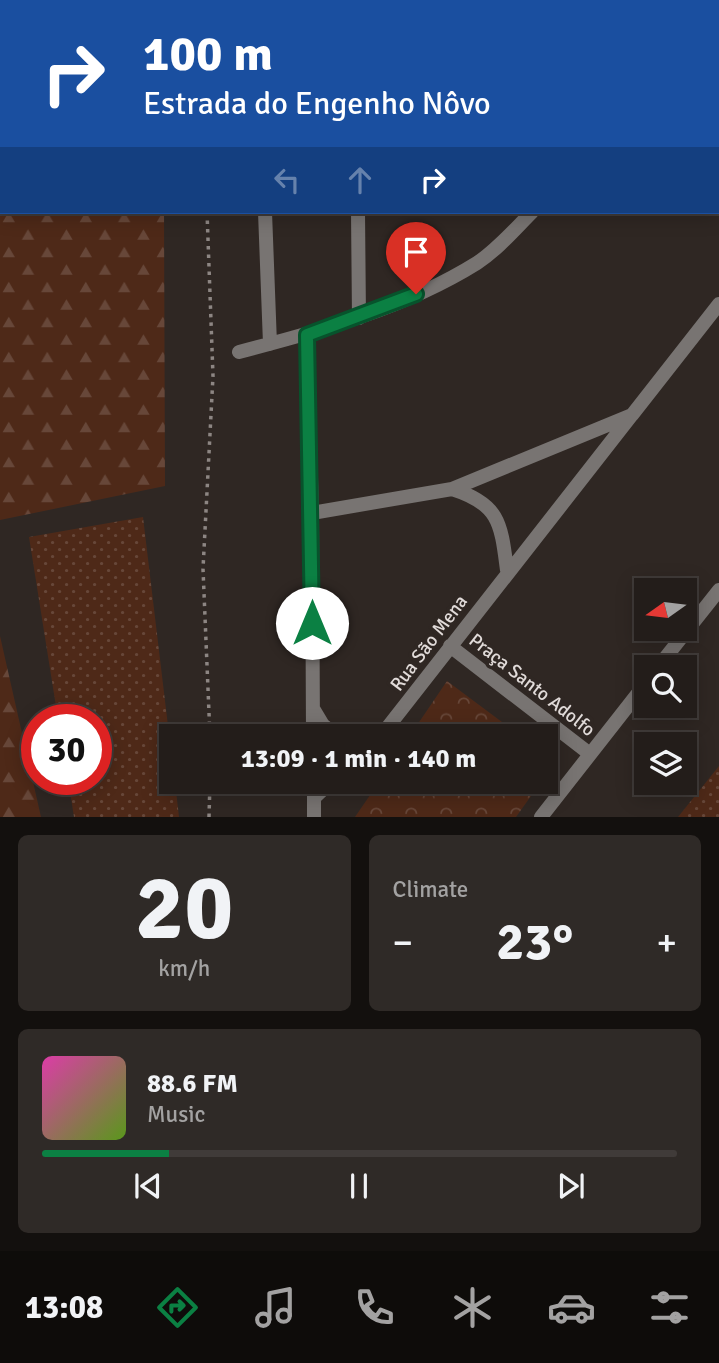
<!DOCTYPE html>
<html lang="en">
<head>
<meta charset="utf-8">
<style>
  body { margin:0; font-family:Signika,sans-serif; background:#2f2a27; color:#f1f3f6; height:100vh; display:flex; flex-direction:column; font-size:26px; white-space:nowrap }
  * { box-sizing:border-box; margin:0 }
  p { font-size:23px; color:#a3a2a2 }
  .icon { flex:none; width:38px; height:38px; fill:none; stroke:currentColor; stroke-width:2; stroke-linecap:round; stroke-linejoin:round }
  .map { position:relative; height:817px; overflow:hidden }
  .panel { display:flex; flex-direction:column; gap:18px; padding:18px; background:#13100e; flex:1 }
  .panel>* { flex:none }
  .banner { position:absolute; left:0px; top:0px; width:719px; height:214px; box-shadow:0 4px 18px #0003,0 0 0 2px #403b39; background:#1a4fa0; color:#fff; overflow:hidden }
  .needle { width:46px; rotate:256deg }
  .fabs { position:absolute; left:634px; top:578px; display:grid; gap:14px }
  .fabs a { display:grid; place-items:center; width:63px; height:63px; border-radius:0px; background:#231d1a; box-shadow:0 4px 18px #0003,0 0 0 2px #403b39; font-size:35px }
  .speed { position:absolute; left:21px; top:704px; display:flex; gap:14px; font-size:35px; font-weight:700; text-align:center }
  .speed>* { display:grid; place-content:center; width:91px; height:91px; border-radius:50%; background:#231d1a; box-shadow:0 4px 18px #0003,0 0 0 2px #403b39; line-height:1 }
  .speed .limit { border:10px solid #d22; background:#fff; color:#111 }
  .pin { position:absolute; display:grid; place-items:center; width:60px; height:60px; color:#fff; margin:-72px -30px; border-radius:50% 50% 50% 0; rotate:-45deg; box-shadow:0 0 7px #0007 }
  .pin .icon { rotate:45deg }
  .me { position:absolute; width:77px; margin:-38px; rotate:0deg; stroke-linejoin:round; filter:drop-shadow(0 0 5px #0008) }
  .turn { display:flex; align-items:center; gap:24px; height:147px; padding:0 28px; font-size:32px }
  .turn .icon { width:91px; height:91px; stroke-width:2.5 }
  .turn b { display:block; font-size:49px; line-height:60px }
  .lanes { display:flex; align-items:center; height:66px; padding:0 28px; background:#0003; justify-content:center; gap:35px; direction:ltr }
  .lanes .off { opacity:.35 }
  .big { font-size:52px; font-weight:700; line-height:1.1 }
  .panel .tile { flex:1; display:flex; flex-direction:column; justify-content:center; gap:10px; min-width:0; padding:0 24px; border-radius:10px; background:#2f2a27 }
  .panel .dial { align-items:center; gap:0 }
  .dial b { font-size:91px; line-height:1 }
  .song { display:flex; align-items:center; gap:21px }
  .cover { width:84px; height:84px; border-radius:10px; background:linear-gradient(135deg,hsl(320 70% 55%),hsl(90 70% 35%)) }
  .played { height:7px; border-radius:4px; background:linear-gradient(90deg,#0b8043 20%,#403b39 20%) }
  .keys { display:flex; justify-content:space-around; direction:ltr }
  .heat { display:flex; justify-content:space-between; align-items:center; font-size:38px; direction:ltr }
  .panel .tiles { flex:1; display:grid; gap:18px; grid-template-columns:1fr 1fr }
  .tile:last-child { grid-column:span 2 }
  .trip { position:absolute; left:159px; top:724px; width:399px; height:70px; border-radius:0px; background:#231d1a; box-shadow:0 4px 18px #0003,0 0 0 2px #403b39; font-weight:700; line-height:70px; text-align:center }
  .menu { display:flex; height:112px; justify-content:space-around; align-items:center; background:#0e0c0a; color:#a3a2a2 }
  .menu .icon { width:49px; height:49px }
  .menu .current { color:#0b8043 }
  .menu b { font-size:32px; color:#f1f3f6 }
  .map>svg:first-child { display:block }
</style>
</head>
<body>
<div class="map">
<svg width="719" height="817" viewBox="0 0 719 817">
  <defs>
    <pattern id="grass-dots" width="8" height="8" patternUnits="userSpaceOnUse" patternTransform="scale(1.75)"><rect width="8" height="8" fill="#4e2918"/><path d="M2 2h.1M6 6h.1" fill="none" stroke="#674739" stroke-width="1.8" stroke-linecap="round"/></pattern>
    <pattern id="forest-firs" width="22" height="20" patternUnits="userSpaceOnUse" patternTransform="scale(1.75)"><rect width="22" height="20" fill="#4e2918"/><path d="M5 1l3.5 6h-7zM16 11l3.5 6h-7z" fill="#674739"/></pattern>
    <pattern id="park-crowns" width="20" height="18" patternUnits="userSpaceOnUse" patternTransform="scale(1.75)"><rect width="20" height="18" fill="#4e2918"/><path d="M2 6a3 3 0 1 1 6 0M12 15a3 3 0 1 1 6 0" fill="none" stroke="#674739"/></pattern>
  </defs>
  <rect width="100%" height="100%" fill="#2f2723"/>
  <!-- grass -->
  <path fill="url(#grass-dots)" d="M143,517L171,751L172,782H175L179,817H74L68,779H96V719H58L29,537Z
    M719,766V817H678Z"/>
  <!-- forest -->
  <path fill="url(#forest-firs)" d="M0,0L163,1L2,2V212H164L165,486L0,520Z
    M0,636L41,817H0Z"/>
  <!-- park -->
  <path fill="url(#park-crowns)" d="M447,681L522,737H409Z
    M379,782H541L516,817H355Z"/>
  <g fill="none" stroke-linecap="round" stroke-linejoin="round">
    <!-- path -->
    <path stroke="#8d8683" stroke-width="3.5" stroke-dasharray="3.5 5" stroke-linecap="butt" d="M199,0V2
      M207,212L213,376L203,569L210,737
      M209,817L210,782"/>
    <!-- minor -->
    <path stroke="#787472" stroke-width="14" d="M258,0L273,2
      M314,0V2
      M487,0L488,2
      M614,0L615,2
      M688,2L689,0
      M718,134L719,136
      M265,212L270,344
      M358,212L359,318
      M307,335L312,513L313,737
      M239,352C320,331 405,308 477,263C497,250 515,229 532,212
      M452,489C500,504 501,524 507,570
      M312,513L452,489L632,415L719,304
      M450,646L590,754
      M658,667L719,590
      M314,710L323,725L338,737
      M380,737L631,416
      M314,782V817
      M314,798L331,782
      M541,817L646,683"/>
  </g>
  <g fill="none" stroke-linecap="round" stroke-linejoin="round">
    <!-- route casing -->
    <g stroke="#07532c" stroke-width="18">
      <path id="route" d="M312,623L307,335L416,294"/>
    </g>
    <!-- route -->
    <use href="#route" stroke="#0b8043" stroke-width="12"/>
  </g>
  <g text-anchor="middle" dominant-baseline="central" stroke-width="7" stroke-linejoin="round" paint-order="stroke">
    <!-- street labels -->
    <g font-size="19" fill="#e1dbd9" stroke="#2f2723">
      <text transform="translate(429 643) rotate(-53)">Rua São Mena</text>
      <text transform="translate(532 685) rotate(38)">Praça Santo Adolfo</text>
    </g>
  </g>
</svg>
<div class="fabs">
<a><svg class="needle" viewBox="-14 -14 28 28"><path d="M0-13l5 13h-10z" fill="#e53935"/><path d="M0 13l5-13h-10z" fill="#a3a2a2"/></svg></a>
<a><svg class="icon" aria-label="search" viewBox="0 0 24 24"><circle cx="10" cy="10" r="6"/><path d="M15 15l6 6"/></svg></a>
<a><svg class="icon" aria-label="layers" viewBox="0 0 24 24"><path d="M12 4l9 5-9 5-9-5zM3 14l9 5 9-5"/></svg></a>
</div>
<div class="speed"><div class="limit">30</div></div>
<div class="pin" style="left:416px;top:294px;background:#d93025"><svg class="icon" aria-label="arrive" viewBox="0 0 24 24"><path d="M6 21V4h12l-3 4 3 4H6"/></svg></div>
<svg class="me" style="left:312px;top:623px" viewBox="-20 -20 40 40"><circle r="19" fill="#fff"/><path d="M0-13L10 11 0 6-10 11z" fill="#0b8043"/></svg>
<div class="trip">13:09 · 1 min · 140 m</div>
<div class="banner">
<div class="turn"><svg class="icon" aria-label="right" viewBox="0 0 24 24"><path d="M7 20v-9h11M14 6l5 5-5 5"/></svg><div><b>100 m</b>Estrada do Engenho Nôvo</div></div>
<div class="lanes"><svg class="icon off" aria-label="left" viewBox="0 0 24 24"><path d="M17 20v-9H6M10 6l-5 5 5 5"/></svg><svg class="icon off" aria-label="ahead" viewBox="0 0 24 24"><path d="M12 20V5M6 11l6-6 6 6"/></svg><svg class="icon" aria-label="right" viewBox="0 0 24 24"><path d="M7 20v-9h11M14 6l5 5-5 5"/></svg></div>
</div>
</div>
<section class="panel">
<div class="tiles">
<div class="tile dial"><b>20</b><p>km/h</p></div>
<div class="tile"><p>Climate</p>
<div class="heat"><a>−</a><b class="big">23°</b><a>+</a></div>
</div>
<div class="tile">
<div class="song"><i class="cover"></i><div><b>88.6 FM</b><p>Music</p></div></div>
<div class="played"></div>
<div class="keys"><svg class="icon" aria-label="previous" viewBox="0 0 24 24"><path d="M18 5L8 12l10 7zM5 5v14"/></svg><svg class="icon" aria-label="pause" viewBox="0 0 24 24"><path d="M8 5v14M16 5v14"/></svg><svg class="icon" aria-label="next" viewBox="0 0 24 24"><path d="M6 5l10 7-10 7zM19 5v14"/></svg></div>
</div>
</div>
</section>
<nav class="menu">
<b>13:08</b>
<svg class="icon current" aria-label="directions" viewBox="0 0 24 24"><path d="M12 3l9 9-9 9-9-9zM9 14v-3h6M13 9l2 2-2 2"/></svg>
<svg class="icon" aria-label="music" viewBox="0 0 24 24"><path d="M9 18V5l10-2v13"/><circle cx="6" cy="18" r="3"/><circle cx="16" cy="16" r="3"/></svg>
<svg class="icon" aria-label="phone" viewBox="0 0 24 24"><path d="M5 4h4l2 5-3 2q2 4 5 5l2-3 5 2v4C11 20 4 13 5 4z"/></svg>
<svg class="icon" aria-label="climate" viewBox="0 0 24 24"><path d="M12 3v18M4 7l16 10M4 17L20 7"/></svg>
<svg class="icon" aria-label="car" viewBox="0 0 24 24"><path d="M5 17H2v-5l4-1 3-4h7l3 4 3 1v5h-3M9 17h6M6 11h13"/><circle cx="7" cy="17" r="2"/><circle cx="17" cy="17" r="2"/></svg>
<svg class="icon" aria-label="filters" viewBox="0 0 24 24"><path d="M4 7h16M4 17h16"/><circle cx="9" cy="7" r="2"/><circle cx="15" cy="17" r="2"/></svg>
</nav>
</body>
</html>
